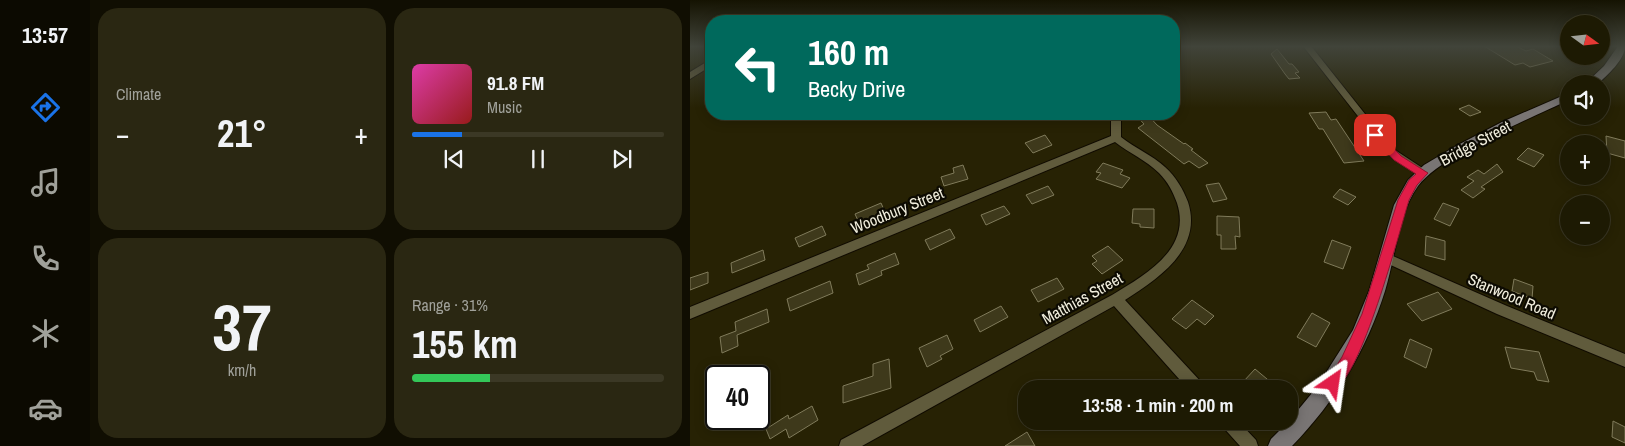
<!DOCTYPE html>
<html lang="en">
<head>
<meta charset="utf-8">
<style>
  body { margin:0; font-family:"Archivo Narrow",sans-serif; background:#2a2712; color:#f1f3f6; height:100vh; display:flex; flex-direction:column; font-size:19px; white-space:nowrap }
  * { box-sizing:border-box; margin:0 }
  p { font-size:16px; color:#a0a19a }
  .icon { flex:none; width:28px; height:28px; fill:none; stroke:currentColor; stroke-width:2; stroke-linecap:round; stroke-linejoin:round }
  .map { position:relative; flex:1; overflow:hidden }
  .sheet { display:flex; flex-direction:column; gap:8px; padding:8px; background:#100e02; width:600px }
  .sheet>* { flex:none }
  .guide { position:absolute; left:15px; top:15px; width:475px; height:105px; border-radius:20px; box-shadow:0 2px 12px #0003,0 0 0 1px #3b3825; background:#00695c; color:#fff; overflow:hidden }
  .needle { width:32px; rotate:105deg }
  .fabs { position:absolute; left:870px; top:15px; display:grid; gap:10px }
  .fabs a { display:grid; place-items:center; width:50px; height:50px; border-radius:50%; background:#1d1a03; box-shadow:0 2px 12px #0003,0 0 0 1px #3b3825; font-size:25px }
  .speed { position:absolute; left:15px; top:365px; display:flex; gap:10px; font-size:25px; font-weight:700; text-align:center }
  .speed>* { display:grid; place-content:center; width:65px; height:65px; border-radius:50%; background:#1d1a03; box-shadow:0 2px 12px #0003,0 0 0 1px #3b3825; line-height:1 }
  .speed .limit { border:2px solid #111; border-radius:8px; background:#fff; color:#111 }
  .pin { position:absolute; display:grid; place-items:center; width:42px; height:42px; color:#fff; margin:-21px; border-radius:10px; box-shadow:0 2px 8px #0006 }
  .me { position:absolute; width:55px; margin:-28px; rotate:32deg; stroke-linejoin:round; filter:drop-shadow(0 0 4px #0008) }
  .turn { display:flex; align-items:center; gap:18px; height:105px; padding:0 20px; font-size:22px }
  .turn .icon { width:65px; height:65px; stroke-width:2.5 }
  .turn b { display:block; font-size:35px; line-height:42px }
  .big { font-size:38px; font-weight:700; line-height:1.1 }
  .sheet .card { flex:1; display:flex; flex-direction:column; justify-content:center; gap:8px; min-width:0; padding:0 18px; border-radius:20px; background:#2a2712 }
  .sheet .dial { align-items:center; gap:0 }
  .dial b { font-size:65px; line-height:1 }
  .song { display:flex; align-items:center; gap:15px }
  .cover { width:60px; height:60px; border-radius:8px; background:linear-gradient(135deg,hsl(320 70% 55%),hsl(0 70% 35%)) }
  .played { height:5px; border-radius:2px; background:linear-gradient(90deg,#1a73e8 20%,#3b3825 20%) }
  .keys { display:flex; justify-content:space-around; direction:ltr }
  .heat { display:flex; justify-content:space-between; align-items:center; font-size:28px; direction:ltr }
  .charge { height:8px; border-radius:4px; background:linear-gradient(90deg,#34c759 31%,#3b3825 0) }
  .sheet .tiles { flex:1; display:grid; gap:8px; grid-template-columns:repeat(2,1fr) }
  .trip { position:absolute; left:328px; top:380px; width:280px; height:50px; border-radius:20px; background:#1d1a03; box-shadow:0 2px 12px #0003,0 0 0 1px #3b3825; font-weight:700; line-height:50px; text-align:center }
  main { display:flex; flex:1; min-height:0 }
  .tab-bar { display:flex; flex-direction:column; width:90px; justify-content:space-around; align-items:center; background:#0c0a01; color:#a0a19a }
  .tab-bar .icon { width:35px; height:35px }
  .tab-bar .on { color:#1a73e8 }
  .tab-bar b { font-size:22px; color:#f1f3f6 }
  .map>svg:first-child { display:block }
</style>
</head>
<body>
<main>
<nav class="tab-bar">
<b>13:57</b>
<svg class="icon on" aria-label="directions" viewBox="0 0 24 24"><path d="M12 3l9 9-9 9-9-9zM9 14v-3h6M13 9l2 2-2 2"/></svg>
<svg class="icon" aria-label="music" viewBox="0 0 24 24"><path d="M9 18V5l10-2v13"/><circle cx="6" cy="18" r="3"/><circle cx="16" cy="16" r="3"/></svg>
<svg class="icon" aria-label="phone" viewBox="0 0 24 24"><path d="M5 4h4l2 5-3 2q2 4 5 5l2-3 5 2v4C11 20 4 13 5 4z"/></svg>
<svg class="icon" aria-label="climate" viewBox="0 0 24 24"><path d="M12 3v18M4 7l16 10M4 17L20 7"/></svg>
<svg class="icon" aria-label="car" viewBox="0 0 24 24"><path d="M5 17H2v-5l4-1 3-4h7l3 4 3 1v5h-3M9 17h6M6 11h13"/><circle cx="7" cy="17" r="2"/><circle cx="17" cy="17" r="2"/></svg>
</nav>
<section class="sheet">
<div class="tiles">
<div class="card"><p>Climate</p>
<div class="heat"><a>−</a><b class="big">21°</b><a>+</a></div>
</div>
<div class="card">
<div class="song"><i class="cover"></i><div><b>91.8 FM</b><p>Music</p></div></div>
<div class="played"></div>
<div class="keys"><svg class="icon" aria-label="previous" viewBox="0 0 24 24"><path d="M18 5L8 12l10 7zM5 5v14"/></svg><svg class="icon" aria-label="pause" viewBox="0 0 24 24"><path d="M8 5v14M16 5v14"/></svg><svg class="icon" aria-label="next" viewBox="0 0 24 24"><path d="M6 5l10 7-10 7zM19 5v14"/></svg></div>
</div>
<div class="card dial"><b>37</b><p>km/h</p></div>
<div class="card"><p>Range · 31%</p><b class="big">155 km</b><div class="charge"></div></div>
</div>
</section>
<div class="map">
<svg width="935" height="446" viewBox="0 0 935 446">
  <rect width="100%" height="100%" fill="#272204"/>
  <!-- building -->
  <path fill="#3e391b" stroke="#807b5b" d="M794,46H826L836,51L843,49L863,61L840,67L833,63L825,65Z
    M587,49L599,64H602L609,72L605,73L610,78L599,79L595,74L581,54Z
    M779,105L791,112L780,116L769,109Z
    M636,112L641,120L646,119L674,161L654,163L633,129H629L619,113Z
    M445,114H457L467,125L494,144L495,143L503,149L501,150L518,163L509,168L499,161L494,164L448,128L454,124Z
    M355,135L362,145L343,153L335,143Z
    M916,136L935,141V158L917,153Z
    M838,148L854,155L844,167L827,159Z
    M413,163L433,170L430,174L440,178L432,188L406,179L411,173L406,172Z
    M807,164L813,172L791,187L795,189L783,198L771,190L784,181L777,177L788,170L794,174Z
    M273,165L278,179L254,186L251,177L264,173L263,168Z
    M529,183L537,199L523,202L516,185Z
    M358,186L364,195L342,204L336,195Z
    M650,189L666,197L658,205L643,197Z
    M191,203L195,212L169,223L165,214Z
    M753,203L769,209L760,226L744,219Z
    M314,206L320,214L296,225L291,215Z
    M443,209H464V228L450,227V224L442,223Z
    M527,216L549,217L550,237L545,236L546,249H531V235H527Z
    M132,226L136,235L109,247L105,238Z
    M260,229L265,238L240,250L235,240Z
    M736,236L755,241V260L735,255Z
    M642,240L661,247L653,269L634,262Z
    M418,246L433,260L412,274L402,264L407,261L402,256Z
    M73,250L75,260L42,273L41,263Z
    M205,253L209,264L191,271L192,275L169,285L166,274L179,269L177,265Z
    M18,272V283L0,290V278Z
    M367,278L374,289L348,302L341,290Z
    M824,279L843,286L842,299L822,291Z
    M140,281L143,293L100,311L97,299Z
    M748,292L762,309L732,321L717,304Z
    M502,300L524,316L515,325L507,319L496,329L482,319Z
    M311,306L318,317L290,332L284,320Z
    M77,309L79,322L47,335L48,346L32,353L30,337L46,331L45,322Z
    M622,313L640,323L626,347L607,337Z
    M257,335L263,349L250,356L252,359L237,367L229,348Z
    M720,339L742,349L736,368L714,357Z
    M815,347L849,352L859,382L847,380L844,372L821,368Z
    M199,359L201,388L153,403V386L183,376V364Z
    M565,369L589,389H561L553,382Z
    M122,406L128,420L99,438L96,429L80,439L76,429L98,415L99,419Z
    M923,421L935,427V443L922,437Z
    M337,432L345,446H315Z"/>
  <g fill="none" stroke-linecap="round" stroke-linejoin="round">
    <!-- street casing -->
    <g stroke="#100b00" stroke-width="2">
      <path id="street" d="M613,46H621L702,148L737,171L738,173L737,175H729L696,152Z
        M18,61H21V66L0,79V72Z
        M421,114H431V137C445,148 462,155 475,167C486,177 493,189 498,202C513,249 469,278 435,300L513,384L515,389H498L424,306L172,446H149L151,440L422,295C455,275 502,249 487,203C483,192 478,182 469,173C456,160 439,153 425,142L0,319V307L421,136Z
        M696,253L817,306L935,354V367L807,314L692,261L690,258L692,255Z
        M530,421H548L566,440L568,446H550L532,426Z"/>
    </g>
    <!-- secondary casing -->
    <g stroke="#100b00" stroke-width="2">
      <path id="secondary" d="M928,46H935C935,60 917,75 908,84H895L914,66Z
        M879,93V100C841,118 751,155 728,186C708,213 705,259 695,291C677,349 645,402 602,446H578L581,439L599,421L627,387L663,330L679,291L704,205L718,180L734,165L766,146L812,122Z"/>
    </g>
    <!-- street -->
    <use href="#street" fill="#605b3c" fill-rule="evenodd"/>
    <!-- secondary -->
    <use href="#secondary" fill="#797574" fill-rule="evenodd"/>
  </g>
  <!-- sky -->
  <linearGradient id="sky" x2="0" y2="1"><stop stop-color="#151302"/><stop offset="0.43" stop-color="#41443a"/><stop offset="1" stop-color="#41443a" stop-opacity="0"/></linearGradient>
  <rect width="935" height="108" fill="url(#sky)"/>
  <!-- route -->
  <path fill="#e11d48" stroke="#92132f" d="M685,132L689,133L711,156L738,173L727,185L719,200C709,233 671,379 643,390L638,388L636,383L652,357L672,314L708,200L719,180L726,174L704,160L682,137L681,135Z"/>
  <g text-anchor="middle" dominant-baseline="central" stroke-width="4.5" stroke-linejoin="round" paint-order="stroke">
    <!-- street labels -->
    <g font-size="16" fill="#f1eedd" stroke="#0d0b02">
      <text transform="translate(785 143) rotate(-28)">Bridge Street</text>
      <text transform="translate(207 210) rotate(-22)">Woodbury Street</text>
      <text transform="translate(822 296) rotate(23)">Stanwood Road</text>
      <text transform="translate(392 298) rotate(-29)">Matthias Street</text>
    </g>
  </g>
</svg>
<div class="fabs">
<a><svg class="needle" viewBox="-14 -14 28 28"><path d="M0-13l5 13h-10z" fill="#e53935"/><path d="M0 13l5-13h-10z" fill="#a0a19a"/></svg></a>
<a><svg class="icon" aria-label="sound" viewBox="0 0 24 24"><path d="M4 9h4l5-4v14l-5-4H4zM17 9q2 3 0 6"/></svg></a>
<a>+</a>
<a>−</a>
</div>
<div class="speed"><div class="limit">40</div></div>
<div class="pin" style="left:685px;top:135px;background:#d93025"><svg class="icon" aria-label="arrive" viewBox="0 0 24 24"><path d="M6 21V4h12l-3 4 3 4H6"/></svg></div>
<svg class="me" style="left:643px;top:383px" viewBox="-20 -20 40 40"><path d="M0-17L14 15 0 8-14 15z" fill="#e11d48" stroke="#fff" stroke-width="4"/></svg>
<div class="trip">13:58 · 1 min · 200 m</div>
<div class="guide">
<div class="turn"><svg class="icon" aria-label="left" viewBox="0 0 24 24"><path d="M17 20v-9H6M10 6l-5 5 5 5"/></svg><div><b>160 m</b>Becky Drive</div></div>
</div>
</div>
</main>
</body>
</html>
